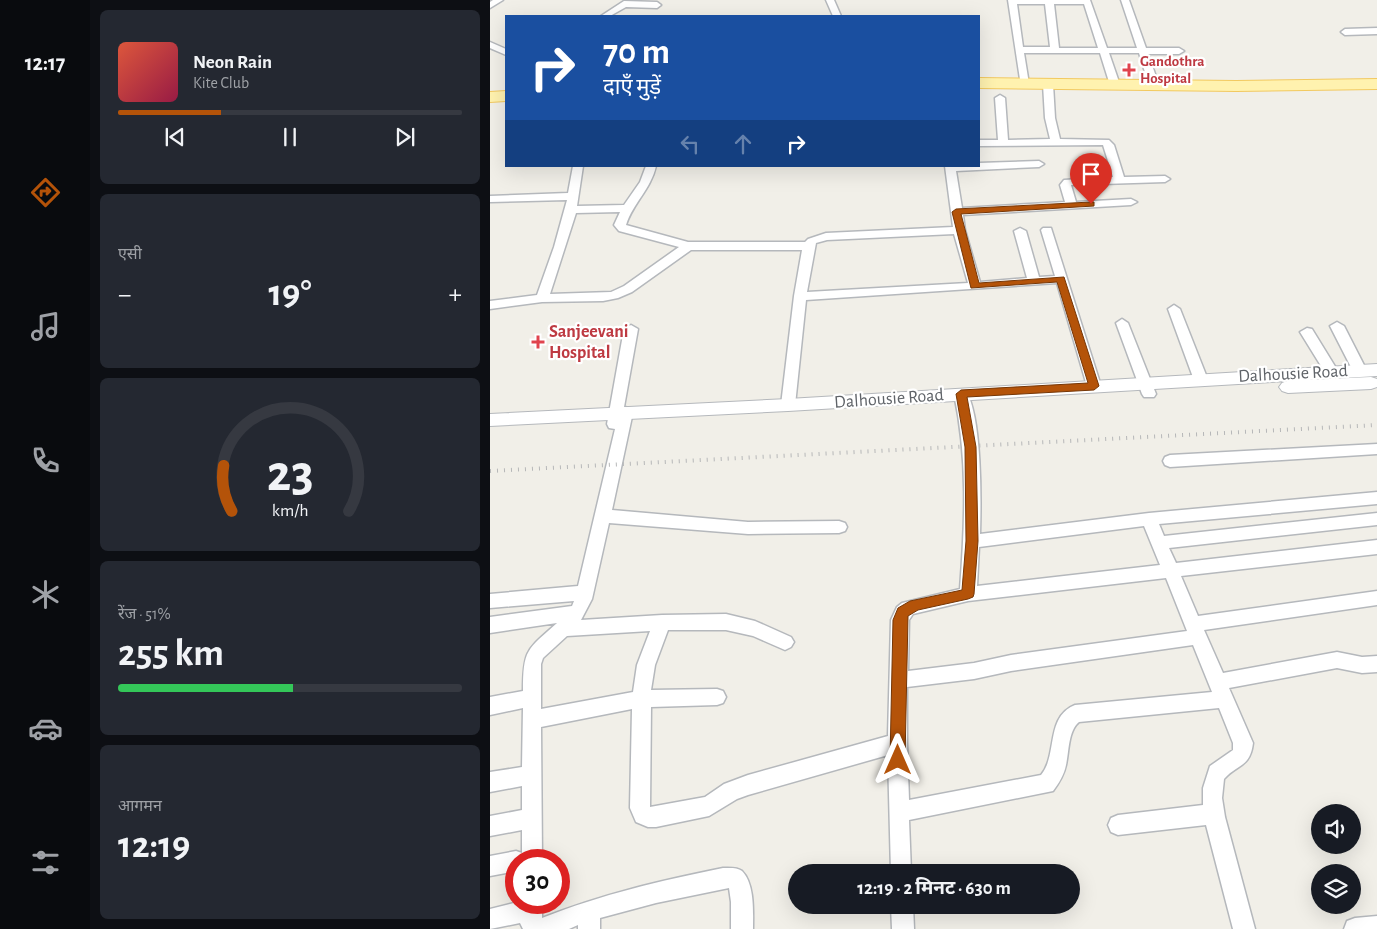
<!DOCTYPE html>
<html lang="hi">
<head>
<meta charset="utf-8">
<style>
  body { margin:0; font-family:"Alegreya Sans","Noto Sans Devanagari",sans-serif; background:#242831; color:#f1f3f6; height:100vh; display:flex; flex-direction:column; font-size:19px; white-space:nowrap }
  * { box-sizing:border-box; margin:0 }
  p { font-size:16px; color:#9ea1a6 }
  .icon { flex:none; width:28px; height:28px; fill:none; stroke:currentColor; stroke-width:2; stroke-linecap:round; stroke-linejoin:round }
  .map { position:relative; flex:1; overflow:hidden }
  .sheet { display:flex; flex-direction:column; gap:10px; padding:10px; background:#0d0f14; width:400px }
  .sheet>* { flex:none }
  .hud { position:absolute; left:15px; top:15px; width:475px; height:152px; border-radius:0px; box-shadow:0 5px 20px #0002; background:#1a4fa0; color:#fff; overflow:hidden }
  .tools { position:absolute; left:821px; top:804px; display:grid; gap:10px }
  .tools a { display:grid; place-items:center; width:50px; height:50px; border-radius:50%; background:#171b24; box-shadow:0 5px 20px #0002; font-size:25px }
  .speed { position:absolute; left:15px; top:849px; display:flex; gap:10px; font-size:25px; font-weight:700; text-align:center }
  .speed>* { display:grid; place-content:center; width:65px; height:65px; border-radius:50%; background:#171b24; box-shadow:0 5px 20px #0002; line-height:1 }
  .speed .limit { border:8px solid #d22; background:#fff; color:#111 }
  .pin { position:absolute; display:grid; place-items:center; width:42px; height:42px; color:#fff; margin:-51px -21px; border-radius:50% 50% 50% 0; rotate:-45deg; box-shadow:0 0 5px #0007 }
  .pin .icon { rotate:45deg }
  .me { position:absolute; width:55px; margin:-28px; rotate:0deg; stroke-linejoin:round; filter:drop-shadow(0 0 4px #0008) }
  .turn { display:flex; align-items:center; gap:18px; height:105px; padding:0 15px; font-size:22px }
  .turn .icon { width:65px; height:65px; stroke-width:2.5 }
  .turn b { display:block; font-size:35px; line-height:42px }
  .lanes { display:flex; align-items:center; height:48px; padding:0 15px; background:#0003; justify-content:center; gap:25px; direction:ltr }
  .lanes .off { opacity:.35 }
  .big { font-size:38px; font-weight:700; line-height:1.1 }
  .sheet .widget { flex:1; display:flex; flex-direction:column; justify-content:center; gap:8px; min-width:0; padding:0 18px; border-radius:8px; background:#242831 }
  .sheet .dial { align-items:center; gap:0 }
  .dial svg { height:130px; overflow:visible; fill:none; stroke:#363941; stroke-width:7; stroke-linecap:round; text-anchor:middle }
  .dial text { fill:#f1f3f6; stroke:none }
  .song { display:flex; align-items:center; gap:15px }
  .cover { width:60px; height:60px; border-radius:8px; background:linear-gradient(135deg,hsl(10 70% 55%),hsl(340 70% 35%)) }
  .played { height:5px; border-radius:2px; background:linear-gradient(90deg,#b45309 30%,#363941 30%) }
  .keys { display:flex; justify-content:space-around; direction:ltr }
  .heat { display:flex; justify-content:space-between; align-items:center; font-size:28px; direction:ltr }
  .charge { height:8px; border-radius:4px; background:linear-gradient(90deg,#34c759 51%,#363941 0) }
  .trip { position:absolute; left:298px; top:864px; width:292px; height:50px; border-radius:25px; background:#171b24; box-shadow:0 5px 20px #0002; font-weight:700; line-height:50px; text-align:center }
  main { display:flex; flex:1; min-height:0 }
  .menu { display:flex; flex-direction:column; width:90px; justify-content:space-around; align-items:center; background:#090b0e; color:#9ea1a6 }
  .menu .icon { width:35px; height:35px }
  .menu .active { color:#b45309 }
  .menu b { font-size:22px; color:#f1f3f6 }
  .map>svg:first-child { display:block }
</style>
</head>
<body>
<main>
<nav class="menu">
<b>12:17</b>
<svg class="icon active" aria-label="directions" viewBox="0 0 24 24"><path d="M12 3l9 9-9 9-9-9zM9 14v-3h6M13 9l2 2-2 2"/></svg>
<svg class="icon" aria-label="music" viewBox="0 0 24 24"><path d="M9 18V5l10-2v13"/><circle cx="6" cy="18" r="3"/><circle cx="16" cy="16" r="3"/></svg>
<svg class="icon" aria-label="phone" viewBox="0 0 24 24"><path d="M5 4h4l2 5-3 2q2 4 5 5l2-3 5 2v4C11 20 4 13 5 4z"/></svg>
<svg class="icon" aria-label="climate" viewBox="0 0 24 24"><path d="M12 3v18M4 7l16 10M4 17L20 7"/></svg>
<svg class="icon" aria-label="car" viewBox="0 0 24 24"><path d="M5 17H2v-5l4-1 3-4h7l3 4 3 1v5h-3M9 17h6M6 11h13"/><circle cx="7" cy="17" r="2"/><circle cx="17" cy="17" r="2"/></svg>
<svg class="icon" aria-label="filters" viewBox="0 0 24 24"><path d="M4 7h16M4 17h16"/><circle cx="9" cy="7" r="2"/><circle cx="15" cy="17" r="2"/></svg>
</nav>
<section class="sheet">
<div class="widget">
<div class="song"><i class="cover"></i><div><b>Neon Rain</b><p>Kite Club</p></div></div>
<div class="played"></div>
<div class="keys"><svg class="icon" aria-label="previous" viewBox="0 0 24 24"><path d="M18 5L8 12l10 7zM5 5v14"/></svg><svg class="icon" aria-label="pause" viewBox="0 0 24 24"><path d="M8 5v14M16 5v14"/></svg><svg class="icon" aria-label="next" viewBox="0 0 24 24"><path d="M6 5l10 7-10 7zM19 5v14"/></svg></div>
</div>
<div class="widget"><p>एसी</p>
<div class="heat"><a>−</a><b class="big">19°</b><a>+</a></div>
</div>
<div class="widget dial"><svg viewBox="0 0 100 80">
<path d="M14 69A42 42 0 1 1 86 69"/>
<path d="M14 69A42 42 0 0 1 9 41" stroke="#b45309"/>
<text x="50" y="56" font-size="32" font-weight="700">23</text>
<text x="50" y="72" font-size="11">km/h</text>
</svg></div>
<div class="widget"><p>रेंज · 51%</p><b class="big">255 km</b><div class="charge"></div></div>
<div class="widget"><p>आगमन</p><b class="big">12:19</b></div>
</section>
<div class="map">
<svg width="887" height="929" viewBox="0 0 887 929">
  <rect width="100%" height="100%" fill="#f1efe8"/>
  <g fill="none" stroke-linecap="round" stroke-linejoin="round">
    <!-- minor casing -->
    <g stroke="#b5b8bc" stroke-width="3">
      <path id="minor" d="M3,0H13L0,8V2Z
        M336,0H344L351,16H343Z
        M518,0H600L617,48H647L631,0H639L656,48H689L694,51L689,54H658L669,85L664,88L659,85L649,53H619L630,85L625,88L620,85L610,53H534L539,84L534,87L531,86ZM527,4H555L560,47H533ZM564,4H594L608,48H569Z
        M134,1L167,2L171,5L167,8L136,7L120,16H111Z
        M887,28V34L855,35L851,32L855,29Z
        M0,42L16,49V55L0,48Z
        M558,81L563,84L565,118L570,139L619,140L624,145L634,177L675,176L680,179L675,182L581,185L586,202L641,199L647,202L641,205L473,215L475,230L490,282L537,278L524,231L530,228L536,231L549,277L565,276L551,230L553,228H561L611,386L609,389H599L597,386L567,283L316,300L305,405L303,409H293L291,405L304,296L312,250H201L142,292L128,298L113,301L52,302L0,309V301L47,295L64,247L77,200L0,202V196L78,193L83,166H93L87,206L134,205L150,182L156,166H166C161,189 143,203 136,225L198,242H315L318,239L336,233L463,227L455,166H489V163L549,161L554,164L549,167L466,171L472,208L575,202L570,185L574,180L623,177L613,145L489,146V140H508L505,98L510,95L515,98L518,140L560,139L555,118L553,84ZM130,212L124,225L129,231L189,247L134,286L121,292L60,294L86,213ZM464,234L478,283L317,292L326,243L337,240Z
        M684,305L690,309L718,380L716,383H706L704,380L678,309Z
        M632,319L638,323L666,394L664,397H654L652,394L626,323Z
        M847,322L854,326L877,371L875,374H865L863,371L840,326Z
        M141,325L148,329L134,407L141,408L143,412L122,510L258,522L349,521L355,523L357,527L355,531L349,533L258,534L119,523L102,599L91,620L172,615L236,614L265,621L301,637L304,642L301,647L295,650L263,636L236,630H178L165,665L161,690L227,689L233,691L236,697L233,703L227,705L161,707L160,807L215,797L234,784L258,775L398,736L401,620L407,607L412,603L470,589C475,523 478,459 464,394L466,391H476C492,418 491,501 490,534L659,513L887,492V504L669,524L674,536L887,513V525L679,548L686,563L887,540V554L691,576L708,616L887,591V605L714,630L733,673L847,652L872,657L887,656V672L872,673L847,668L739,688L763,743C760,768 747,764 734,779L732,798L735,817L765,929H743L716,825L628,835L621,832L618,825L621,818L628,815L713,805V788L720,766L743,750V743L729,708L589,722C578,731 579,752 576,765C574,775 569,783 563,791L419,820L421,872H401L398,755L258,795L247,799L219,816L166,827H158L146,822L140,808L142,709L51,727L52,860H26V871L0,876V856L26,851L32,853V830L0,836V816L32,810V786L0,792V772L32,767L33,708L0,715V697L33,691C33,649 37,650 67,623L0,633V617L82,606L84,601L0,608V594L88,586L125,429L119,428L117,424L134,329ZM654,526L670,565L487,586L489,547ZM676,578L697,631L521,655L484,663L418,671L419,620L423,614L478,601ZM160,631L147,665L143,692L51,709V664L53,658L77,636ZM703,645L722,692L585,705C555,717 568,755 551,775L419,800L417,743V687L484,679L521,671Z
        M817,328L822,329L846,368L848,371L846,374H836L810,332Z
        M887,444V454L680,467L675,465L673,461L675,457L680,455Z
        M233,868C239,868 247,867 252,871C265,884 263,913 263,929H241V902L239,888L166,903L110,918V929H88V925L79,929H33L30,923L0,929V909L28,902H52V918C113,894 169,881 233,868Z
        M401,905H423L424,929H402Z
        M887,916V929H854L857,921L865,918Z"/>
    </g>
    <!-- tertiary casing -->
    <g stroke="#b5b8bc" stroke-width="2">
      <path id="tertiary" d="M887,364V376L819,380L881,377L887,379V387L881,389L798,393L792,391L789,387L792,383L797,381L298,411L0,426V414L298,399Z"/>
    </g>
    <!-- primary casing -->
    <g stroke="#f2c960" stroke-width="2">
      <path id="primary" d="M489,78L746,81L887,79V89L746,91L489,88Z
        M16,91V101L0,102V92Z"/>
    </g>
    <!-- minor -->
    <use href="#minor" fill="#fff" fill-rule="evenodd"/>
    <!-- tertiary -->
    <use href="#tertiary" fill="#fff" fill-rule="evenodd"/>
    <!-- primary -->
    <use href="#primary" fill="#fff2af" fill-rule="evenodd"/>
    <!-- rail -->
    <path stroke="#b6b7b8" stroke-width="4" stroke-dasharray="1 6" stroke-linecap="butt" d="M0,471L887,425"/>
  </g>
  <!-- route -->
  <path fill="#b45309" stroke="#753606" d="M601,202H604V206L471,214L489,283L574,277L609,386L604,390L477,397L486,447L488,541L484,594L483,597L478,599L428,610L418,616L415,760L413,766L408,768L402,766L400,760L403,620L408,608L420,601L472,590L476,541L475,447L466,394L471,390L598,383L567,282L481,288L462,212L466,209Z"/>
  <!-- markers -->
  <g fill="#e0444e" stroke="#fff" stroke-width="2">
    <path d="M636.5 62.5h5v5h5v5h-5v5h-5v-5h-5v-5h5z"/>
    <path d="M45.5 334.5h5v5h5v5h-5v5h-5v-5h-5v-5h5z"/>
  </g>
  <g text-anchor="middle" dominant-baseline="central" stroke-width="4.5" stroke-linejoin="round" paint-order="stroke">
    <!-- far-health labels -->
    <g font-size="15" font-weight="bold" fill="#be3a42" stroke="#fff" text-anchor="start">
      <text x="650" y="61">Gandothra<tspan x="650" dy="17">Hospital</tspan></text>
    </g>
    <!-- health labels -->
    <g font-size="18" font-weight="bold" fill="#be3a42" stroke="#fff" text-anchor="start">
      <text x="59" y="332">Sanjeevani<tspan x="59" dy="21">Hospital</tspan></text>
    </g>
    <!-- street labels -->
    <g font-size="18" fill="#5f6368" stroke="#fff">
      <text transform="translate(803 374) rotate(-3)">Dalhousie Road</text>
      <text transform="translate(399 399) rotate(-4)">Dalhousie Road</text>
    </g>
  </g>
</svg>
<div class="tools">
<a><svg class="icon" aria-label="sound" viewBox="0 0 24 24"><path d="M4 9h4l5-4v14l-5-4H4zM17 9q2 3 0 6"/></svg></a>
<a><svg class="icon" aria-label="layers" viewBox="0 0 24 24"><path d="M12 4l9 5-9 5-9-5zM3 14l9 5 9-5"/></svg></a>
</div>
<div class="speed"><div class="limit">30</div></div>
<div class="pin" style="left:601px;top:204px;background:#d93025"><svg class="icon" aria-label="arrive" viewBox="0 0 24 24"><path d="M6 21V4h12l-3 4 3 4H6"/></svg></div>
<svg class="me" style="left:408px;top:760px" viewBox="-20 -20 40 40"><path d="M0-17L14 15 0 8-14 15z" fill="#b45309" stroke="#fff" stroke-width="4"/></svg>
<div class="trip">12:19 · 2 मिनट · 630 m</div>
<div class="hud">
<div class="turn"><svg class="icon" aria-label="right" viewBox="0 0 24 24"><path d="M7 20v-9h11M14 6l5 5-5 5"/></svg><div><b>70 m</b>दाएँ मुड़ें</div></div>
<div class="lanes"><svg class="icon off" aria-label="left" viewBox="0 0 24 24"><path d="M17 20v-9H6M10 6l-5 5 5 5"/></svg><svg class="icon off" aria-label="ahead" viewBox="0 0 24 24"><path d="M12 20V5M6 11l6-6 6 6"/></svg><svg class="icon" aria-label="right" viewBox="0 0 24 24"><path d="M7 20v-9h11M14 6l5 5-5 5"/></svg></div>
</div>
</div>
</main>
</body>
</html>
